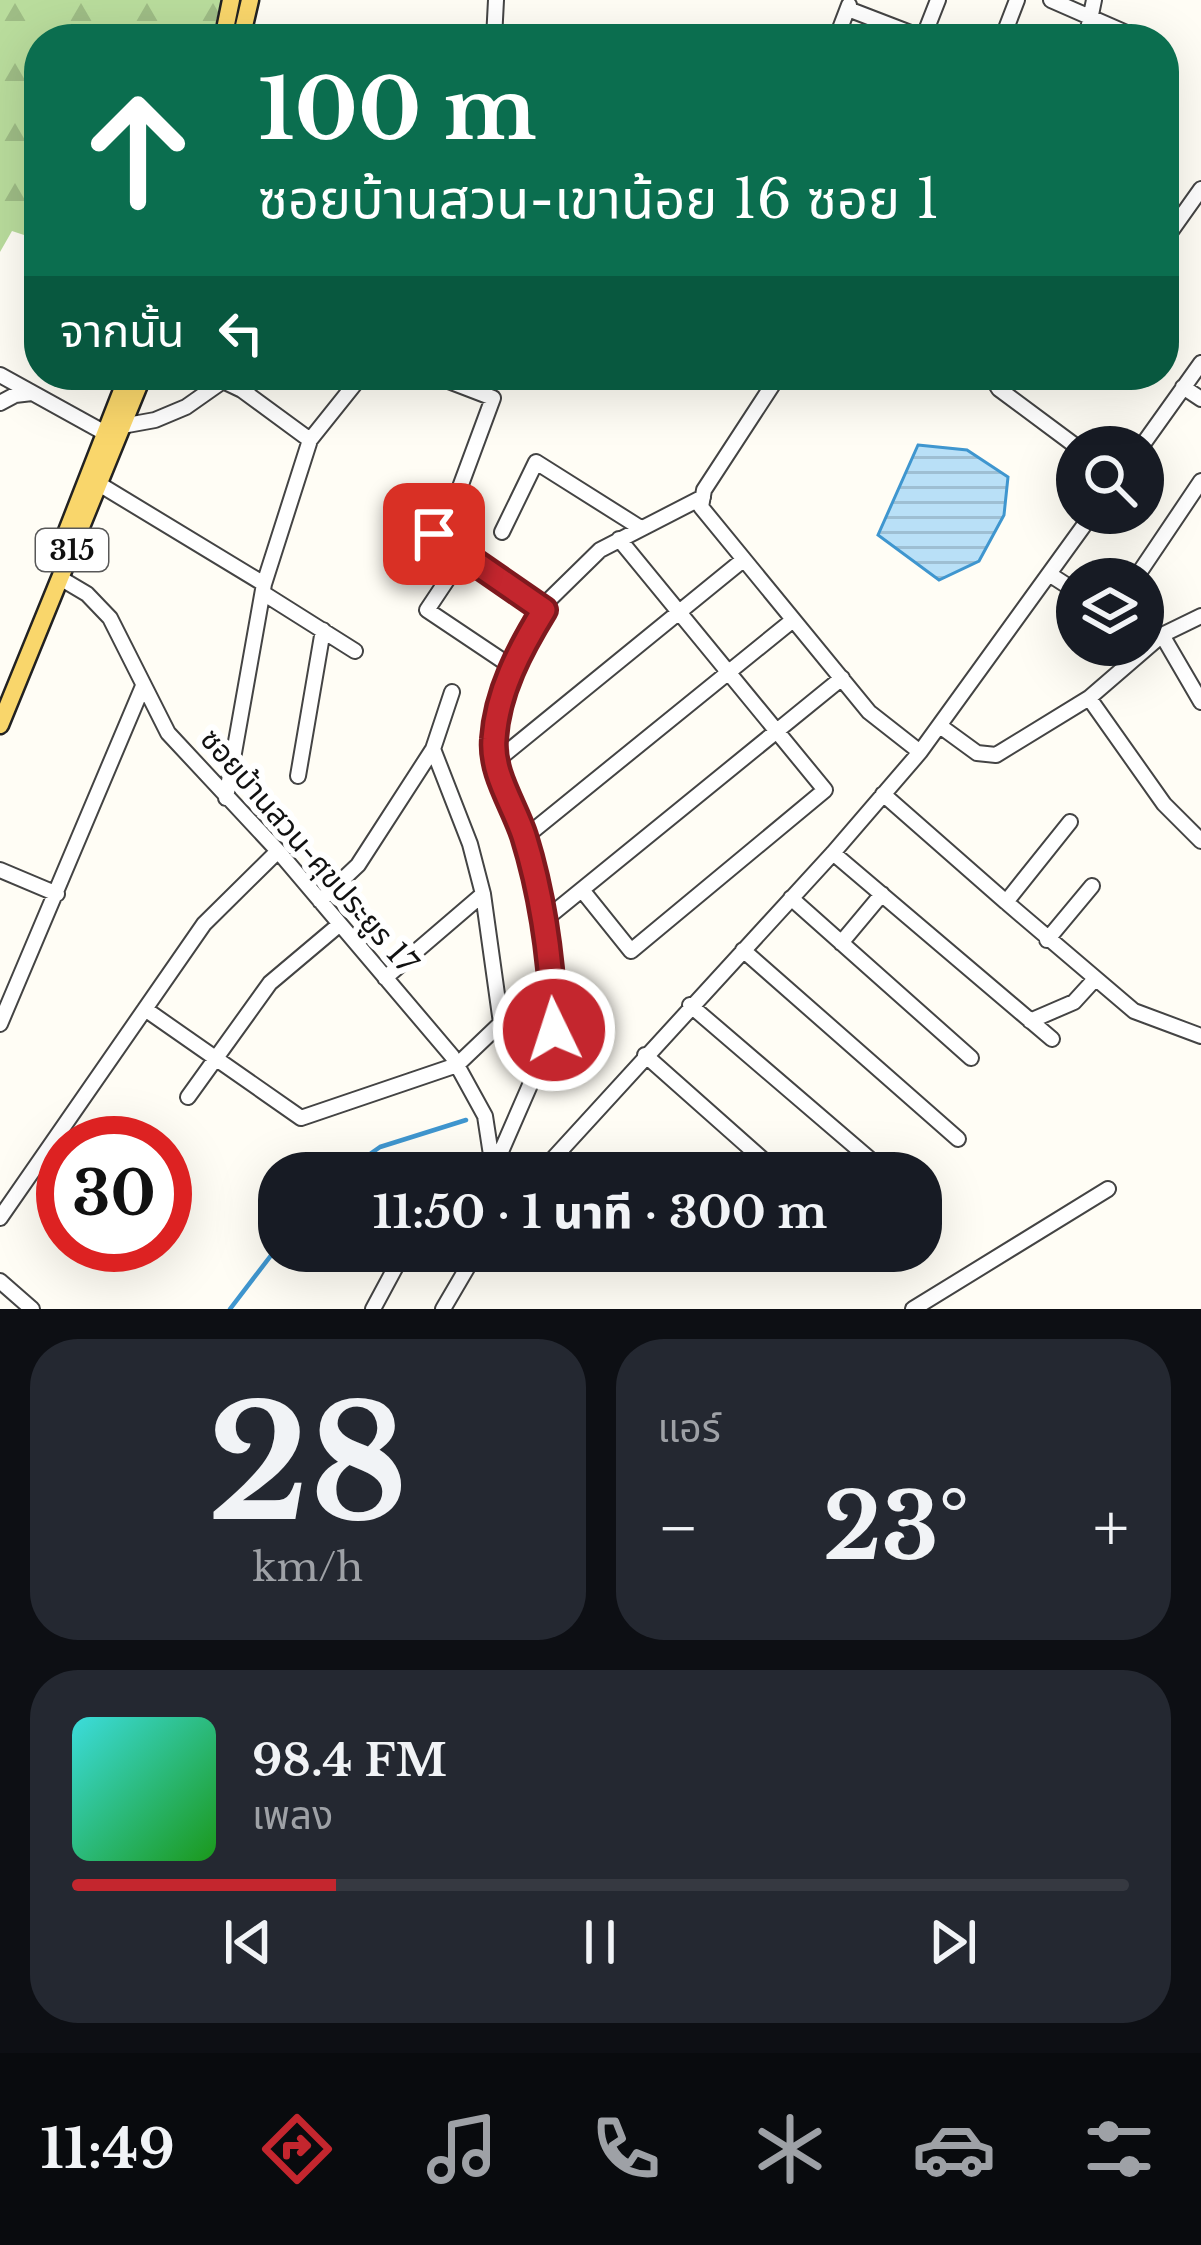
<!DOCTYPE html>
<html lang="th">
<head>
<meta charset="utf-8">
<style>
  body { margin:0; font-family:"Libre Baskerville","Noto Sans Thai",serif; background:#242831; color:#f1f3f6; height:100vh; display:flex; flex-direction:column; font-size:45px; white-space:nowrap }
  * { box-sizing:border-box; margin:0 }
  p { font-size:39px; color:#9ea1a6 }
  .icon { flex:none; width:66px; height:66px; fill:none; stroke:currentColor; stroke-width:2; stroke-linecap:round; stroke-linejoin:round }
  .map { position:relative; height:1309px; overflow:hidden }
  .panel { display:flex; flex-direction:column; gap:30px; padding:30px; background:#0d0f14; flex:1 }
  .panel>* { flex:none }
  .top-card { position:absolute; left:24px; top:24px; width:1155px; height:366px; border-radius:48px; box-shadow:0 12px 48px #0002; background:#0b6e4f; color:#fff; overflow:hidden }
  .controls { position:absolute; left:1056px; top:426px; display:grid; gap:24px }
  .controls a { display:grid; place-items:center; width:108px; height:108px; border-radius:50%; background:#171b24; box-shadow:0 12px 48px #0002; font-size:60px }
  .speed { position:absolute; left:36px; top:1116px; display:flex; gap:24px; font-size:60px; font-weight:700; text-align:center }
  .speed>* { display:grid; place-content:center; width:156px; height:156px; border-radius:50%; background:#171b24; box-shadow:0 12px 48px #0002; line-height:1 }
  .speed .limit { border:18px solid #d22; background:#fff; color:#111 }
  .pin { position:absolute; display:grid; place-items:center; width:102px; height:102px; color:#fff; margin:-51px; border-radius:24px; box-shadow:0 6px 18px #0006 }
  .me { position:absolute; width:132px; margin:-66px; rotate:356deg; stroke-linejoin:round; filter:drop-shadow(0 0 9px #0008) }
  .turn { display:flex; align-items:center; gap:42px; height:252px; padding:0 36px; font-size:54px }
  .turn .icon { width:156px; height:156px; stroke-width:2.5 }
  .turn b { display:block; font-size:84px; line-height:102px }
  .then { display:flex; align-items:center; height:114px; padding:0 36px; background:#0003; gap:24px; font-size:45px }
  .big { font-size:90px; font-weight:800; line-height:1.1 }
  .panel .tile { flex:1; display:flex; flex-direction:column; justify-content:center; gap:18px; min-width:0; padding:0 42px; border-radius:48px; background:#242831 }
  .panel .dial { align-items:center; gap:0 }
  .dial b { font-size:156px; line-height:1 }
  .song { display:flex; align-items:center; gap:36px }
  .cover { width:144px; height:144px; border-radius:18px; background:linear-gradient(135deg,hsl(180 70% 55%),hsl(120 70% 35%)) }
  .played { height:12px; border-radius:6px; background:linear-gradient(90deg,#c4262e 25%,#363941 25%) }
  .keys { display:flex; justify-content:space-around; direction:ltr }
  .heat { display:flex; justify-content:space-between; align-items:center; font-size:66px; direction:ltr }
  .panel .tiles { flex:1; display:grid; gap:30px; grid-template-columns:1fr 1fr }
  .tile:last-child { grid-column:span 2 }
  .trip { position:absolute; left:258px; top:1152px; width:684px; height:120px; border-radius:48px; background:#171b24; box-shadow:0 12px 48px #0002; font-weight:800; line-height:120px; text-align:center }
  .tab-bar { display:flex; height:192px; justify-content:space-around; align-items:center; background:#090b0e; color:#9ea1a6 }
  .tab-bar .icon { width:84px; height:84px }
  .tab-bar .current { color:#c4262e }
  .tab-bar b { font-size:54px; color:#f1f3f6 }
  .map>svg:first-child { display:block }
</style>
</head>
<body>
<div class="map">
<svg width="1201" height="1309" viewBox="0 0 1201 1309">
  <defs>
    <pattern id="forest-firs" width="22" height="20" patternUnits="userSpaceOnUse" patternTransform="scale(3)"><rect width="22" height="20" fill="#b9dc9c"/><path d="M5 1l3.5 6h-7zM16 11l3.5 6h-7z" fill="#9ebc85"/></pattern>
    <pattern id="water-rules" width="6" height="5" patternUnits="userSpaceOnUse" patternTransform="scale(3)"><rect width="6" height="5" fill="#b9e0f7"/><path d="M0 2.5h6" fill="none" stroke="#9ebfd3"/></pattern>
  </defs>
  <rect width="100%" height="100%" fill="#fffdf5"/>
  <!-- forest -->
  <path fill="url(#forest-firs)" d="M0,0H221L212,39H39V240L12,231L0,252Z"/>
  <!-- water -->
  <path fill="url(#water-rules)" stroke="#3f96cf" stroke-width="3" d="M918,445L967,450L1008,477L1004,515L979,561L939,580L878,535Z"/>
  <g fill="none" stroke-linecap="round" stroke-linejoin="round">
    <!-- stream -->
    <path stroke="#3f96cf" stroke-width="4.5" d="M343,1173L380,1147L466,1120
      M230,1309L279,1245"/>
    <!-- minor casing -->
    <g stroke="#444" stroke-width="18">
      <path id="minor" d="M1051,0L1140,39
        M848,9L926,39
        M927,28L938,0
        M494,39L496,0
        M836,39L849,5
        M1002,39L1017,0
        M1086,39L1094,0
        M1164,241L1201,189
        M0,375L105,433
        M433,375L493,398L453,506L434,534L544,609
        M779,375L704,490L701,507L869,712L920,752
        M990,375L999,389L1077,447
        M1183,387L1201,399
        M242,390L253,375
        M0,403L15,395L32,393
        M122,426L155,420L186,407L223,381L242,390L310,440
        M1141,447L1201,363
        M99,484L264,584
        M502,532L536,462L639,527
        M463,556L427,610L512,667
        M1049,574L1077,592
        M60,578L87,594L110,618L168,733L278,851L452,1056L485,1116L493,1168
        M1135,579L1201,481
        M263,593L355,651
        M1162,635L1201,702
        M1089,698L1164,804L1201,841
        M940,726L977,753L996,755L1089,698L1162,635L1201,616
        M495,762L743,560
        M298,776L323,630
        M883,794L1006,902
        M226,798L264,584L310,440L362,375
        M1070,822L1006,902L1134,1011L1201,1036
        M524,838L793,620
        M833,853L1052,1039
        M0,870L57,894
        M582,890L631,951L825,790L619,539
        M791,898L971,1058
        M320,901L358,865L433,749L452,692
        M542,922L842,678
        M1047,940L1092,886
        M841,943L882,894
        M743,950L958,1139
        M385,978L483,894
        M690,1005L886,1173
        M145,1009L301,1118L457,1065L501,1023L483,894L470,844L433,749
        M1030,1021L1074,1002L1095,979
        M0,1024L143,686
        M645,1055L778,1173
        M188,1097L270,983L340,924
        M493,1170L554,1030L542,922L524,838L495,762L493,737L513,660L550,599L600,550L703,497
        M540,1173L833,853L920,752L1093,513
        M0,1218L204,924L278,851
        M0,1281L32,1309
        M373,1309L401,1257L392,1251
        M443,1309L477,1251
        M913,1309L1108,1189"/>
    </g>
    <!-- major casing -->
    <g stroke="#222" stroke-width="21">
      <path id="major" d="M223,39L231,0
        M241,39L250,0
        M60,549L128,375
        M0,725L143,375"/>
    </g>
    <!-- minor -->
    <use href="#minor" stroke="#fff" stroke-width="14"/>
    <!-- major -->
    <use href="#major" stroke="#f9d66b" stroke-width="16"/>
  </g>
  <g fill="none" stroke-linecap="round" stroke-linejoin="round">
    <!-- route casing -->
    <g stroke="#7f191e" stroke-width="30">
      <path id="route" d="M434,534L544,610C520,649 497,692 494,739C491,773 514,805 524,836C543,897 552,967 554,1030"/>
    </g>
    <!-- route -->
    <use href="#route" stroke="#c4262e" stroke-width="21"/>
  </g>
  <g text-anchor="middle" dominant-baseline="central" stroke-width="12" stroke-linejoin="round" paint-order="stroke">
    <!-- shield labels -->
    <rect fill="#fff" stroke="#585858" stroke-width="3" x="36" y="529" width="72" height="42" rx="9"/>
    <g font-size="27" font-weight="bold" fill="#111">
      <text x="72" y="550">315</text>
    </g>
    <!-- street labels -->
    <g font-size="30" fill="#111" stroke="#fff">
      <text transform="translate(309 851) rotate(49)">ซอยบ้านสวน-ศุขประยูร 17</text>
    </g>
  </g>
</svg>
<div class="controls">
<a><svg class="icon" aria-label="search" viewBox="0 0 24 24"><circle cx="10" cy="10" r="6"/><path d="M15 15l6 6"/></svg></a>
<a><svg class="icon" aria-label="layers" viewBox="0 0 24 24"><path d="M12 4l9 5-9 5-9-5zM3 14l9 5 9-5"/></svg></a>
</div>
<div class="speed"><div class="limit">30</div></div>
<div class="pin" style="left:434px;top:534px;background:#d93025"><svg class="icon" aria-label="arrive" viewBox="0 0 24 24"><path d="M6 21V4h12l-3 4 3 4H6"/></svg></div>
<svg class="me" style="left:554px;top:1030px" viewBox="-20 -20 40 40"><circle r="17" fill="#c4262e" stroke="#fff" stroke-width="3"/><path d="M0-11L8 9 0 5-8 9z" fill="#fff"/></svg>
<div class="trip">11:50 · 1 นาที · 300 m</div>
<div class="top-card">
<div class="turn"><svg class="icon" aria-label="ahead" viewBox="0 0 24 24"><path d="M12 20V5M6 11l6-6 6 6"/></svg><div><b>100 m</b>ซอยบ้านสวน-เขาน้อย 16 ซอย 1</div></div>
<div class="then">จากนั้น<svg class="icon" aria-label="left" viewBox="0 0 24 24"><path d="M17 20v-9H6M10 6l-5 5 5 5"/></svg></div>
</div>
</div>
<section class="panel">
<div class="tiles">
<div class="tile dial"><b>28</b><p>km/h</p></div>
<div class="tile"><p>แอร์</p>
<div class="heat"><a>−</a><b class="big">23°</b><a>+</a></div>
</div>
<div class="tile">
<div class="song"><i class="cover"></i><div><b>98.4 FM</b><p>เพลง</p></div></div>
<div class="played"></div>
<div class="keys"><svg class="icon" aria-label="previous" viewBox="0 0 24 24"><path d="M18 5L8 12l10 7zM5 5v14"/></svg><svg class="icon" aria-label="pause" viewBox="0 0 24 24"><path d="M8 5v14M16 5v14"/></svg><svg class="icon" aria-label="next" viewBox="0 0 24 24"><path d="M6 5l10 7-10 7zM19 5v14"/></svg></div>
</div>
</div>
</section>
<nav class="tab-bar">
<b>11:49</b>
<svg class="icon current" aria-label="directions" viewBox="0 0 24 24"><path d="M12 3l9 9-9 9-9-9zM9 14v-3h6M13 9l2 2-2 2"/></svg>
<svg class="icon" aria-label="music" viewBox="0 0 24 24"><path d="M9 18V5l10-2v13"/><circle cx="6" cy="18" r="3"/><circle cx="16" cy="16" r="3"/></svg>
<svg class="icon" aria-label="phone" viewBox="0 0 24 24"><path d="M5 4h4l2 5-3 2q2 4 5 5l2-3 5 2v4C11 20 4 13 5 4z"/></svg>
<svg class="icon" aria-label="climate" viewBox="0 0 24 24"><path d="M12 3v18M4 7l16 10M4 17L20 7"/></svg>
<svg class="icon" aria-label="car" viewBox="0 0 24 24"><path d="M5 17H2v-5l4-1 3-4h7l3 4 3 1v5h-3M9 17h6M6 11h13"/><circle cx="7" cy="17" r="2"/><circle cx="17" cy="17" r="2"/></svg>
<svg class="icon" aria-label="filters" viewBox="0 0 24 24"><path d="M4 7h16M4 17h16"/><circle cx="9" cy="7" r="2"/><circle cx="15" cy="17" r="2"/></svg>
</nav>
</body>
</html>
